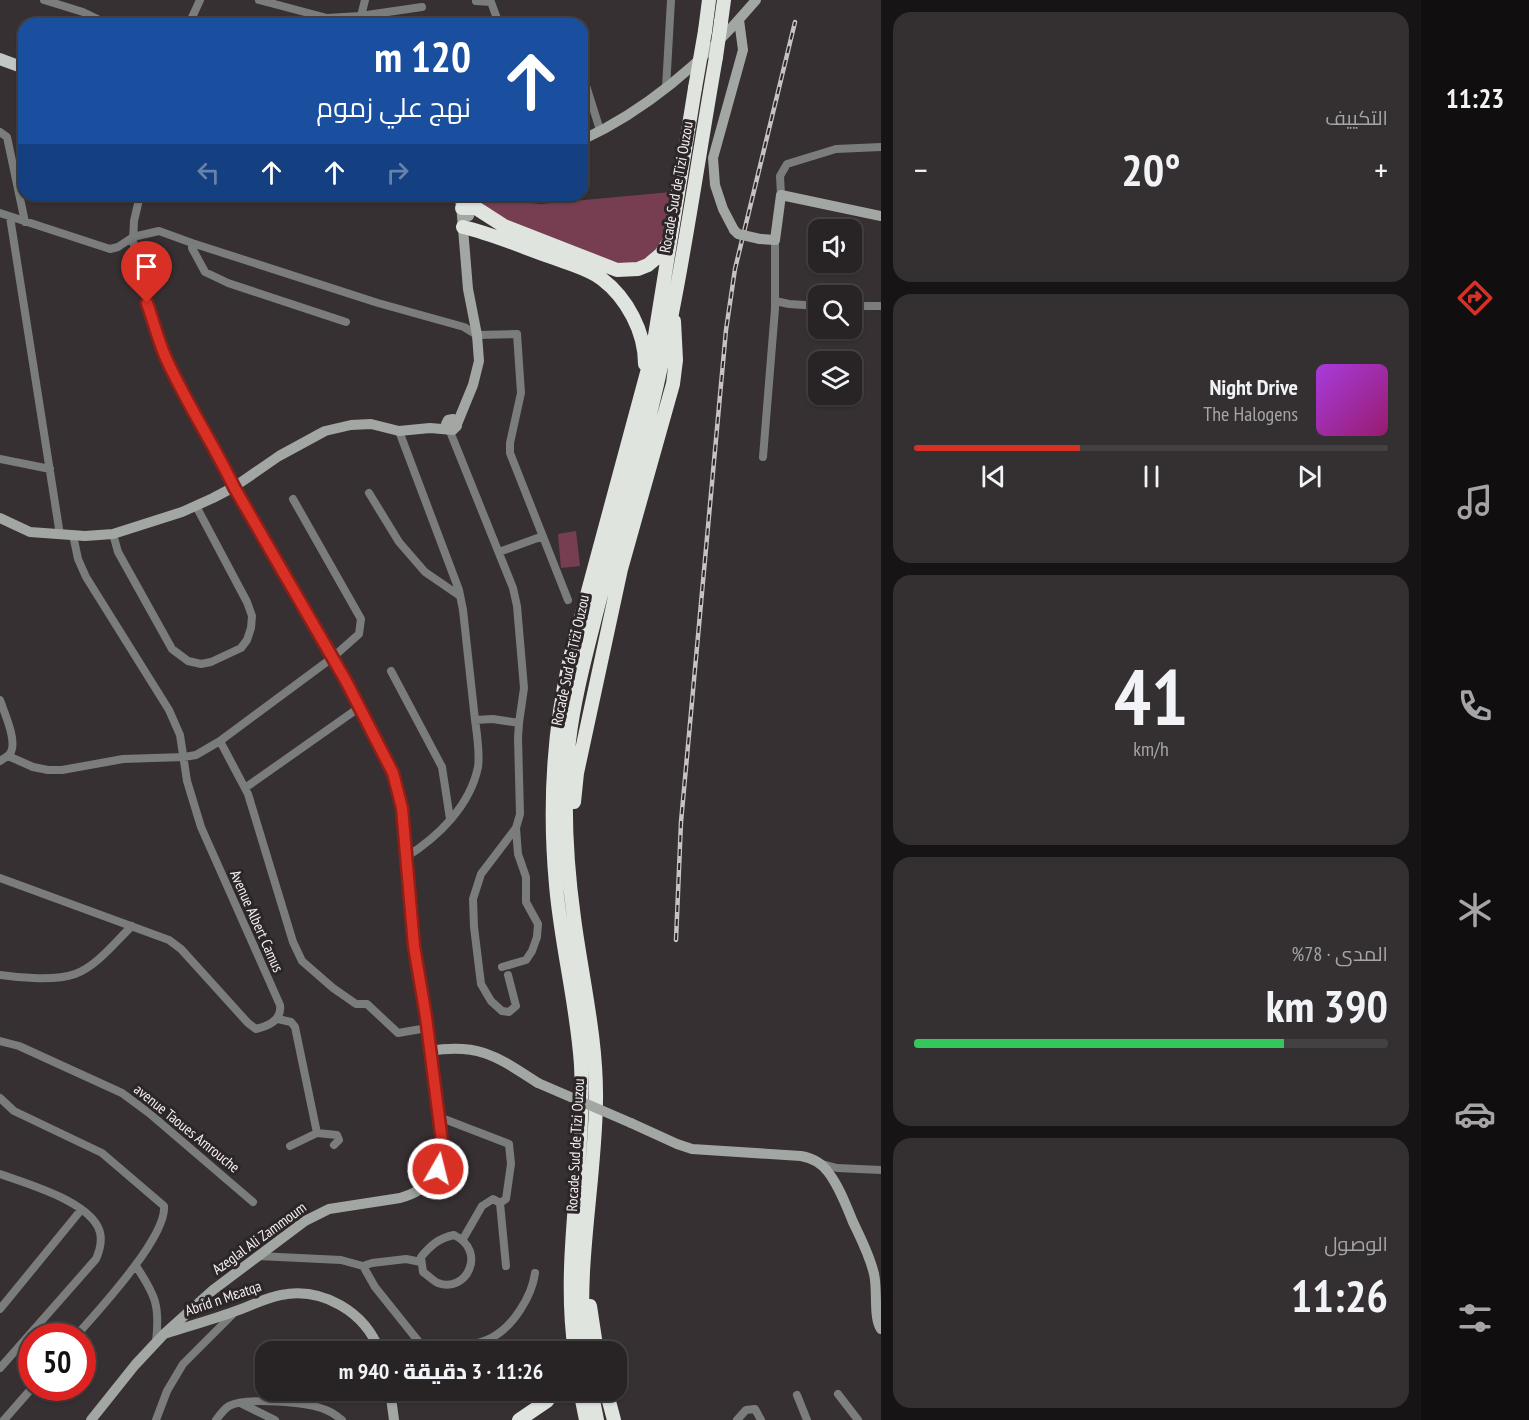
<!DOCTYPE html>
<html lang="ar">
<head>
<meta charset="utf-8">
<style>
  body { margin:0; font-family:"PT Sans Narrow",Cairo,sans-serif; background:#343032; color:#f1f3f6; direction:rtl; height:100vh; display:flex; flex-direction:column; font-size:22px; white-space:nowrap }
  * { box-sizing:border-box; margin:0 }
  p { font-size:20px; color:#a5a4a7 }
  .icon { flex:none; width:33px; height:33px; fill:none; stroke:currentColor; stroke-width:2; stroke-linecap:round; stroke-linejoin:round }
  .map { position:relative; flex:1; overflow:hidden; direction:ltr }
  .panel { display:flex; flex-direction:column; gap:12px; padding:12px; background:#161415; width:540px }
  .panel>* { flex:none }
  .guide { position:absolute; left:18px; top:18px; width:570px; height:183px; border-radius:18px; box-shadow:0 2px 4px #0004,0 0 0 2px #444143; direction:rtl; background:#1a4fa0; color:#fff; overflow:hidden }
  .fabs { position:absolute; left:808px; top:219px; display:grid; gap:12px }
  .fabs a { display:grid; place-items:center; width:54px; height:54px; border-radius:12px; background:#282426; box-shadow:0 2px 4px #0004,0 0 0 2px #444143; font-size:30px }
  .speed { position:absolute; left:18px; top:1323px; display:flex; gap:12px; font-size:30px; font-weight:700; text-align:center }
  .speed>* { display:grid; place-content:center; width:78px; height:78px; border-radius:50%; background:#282426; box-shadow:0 2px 4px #0004,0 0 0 2px #444143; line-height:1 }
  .speed .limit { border:9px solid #d22; background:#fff; color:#111 }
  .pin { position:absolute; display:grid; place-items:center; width:51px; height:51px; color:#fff; margin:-62px -26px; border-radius:50% 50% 50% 0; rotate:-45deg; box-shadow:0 0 6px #0007 }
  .pin .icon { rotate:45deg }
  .me { position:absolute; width:66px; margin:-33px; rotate:8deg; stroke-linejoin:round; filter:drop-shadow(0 0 4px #0008) }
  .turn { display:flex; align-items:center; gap:21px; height:126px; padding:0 18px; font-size:27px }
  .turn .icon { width:78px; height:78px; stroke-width:2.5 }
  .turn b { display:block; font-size:42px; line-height:51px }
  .lanes { display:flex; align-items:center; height:57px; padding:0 18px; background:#0003; justify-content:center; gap:30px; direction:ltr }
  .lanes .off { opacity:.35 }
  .big { font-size:45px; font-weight:800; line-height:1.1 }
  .panel .card { flex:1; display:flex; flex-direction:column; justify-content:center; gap:9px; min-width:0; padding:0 21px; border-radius:18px; background:#343032 }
  .panel .dial { align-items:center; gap:0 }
  .dial b { font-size:78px; line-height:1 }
  .song { display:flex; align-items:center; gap:18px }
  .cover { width:72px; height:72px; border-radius:9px; background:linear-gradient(135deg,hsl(280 70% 55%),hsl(320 70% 35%)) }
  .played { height:6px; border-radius:3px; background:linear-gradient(90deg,#d93025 35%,#444143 35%) }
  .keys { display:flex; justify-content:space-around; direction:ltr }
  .heat { display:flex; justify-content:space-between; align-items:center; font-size:33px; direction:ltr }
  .charge { height:9px; border-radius:4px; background:linear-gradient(90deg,#34c759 78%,#444143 0) }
  .trip { position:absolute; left:255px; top:1341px; width:372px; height:60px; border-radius:18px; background:#282426; box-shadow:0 2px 4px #0004,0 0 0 2px #444143; font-weight:800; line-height:60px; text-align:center; direction:rtl }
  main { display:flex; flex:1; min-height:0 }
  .dock { display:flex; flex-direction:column; width:108px; justify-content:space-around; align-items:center; background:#100e0f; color:#a5a4a7 }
  .dock .icon { width:42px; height:42px }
  .dock .active { color:#d93025 }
  .dock b { font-size:27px; color:#f1f3f6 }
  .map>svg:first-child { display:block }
</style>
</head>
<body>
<main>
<nav class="dock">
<b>11:23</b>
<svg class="icon active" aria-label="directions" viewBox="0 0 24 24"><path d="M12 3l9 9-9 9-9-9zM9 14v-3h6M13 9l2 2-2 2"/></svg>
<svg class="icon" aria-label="music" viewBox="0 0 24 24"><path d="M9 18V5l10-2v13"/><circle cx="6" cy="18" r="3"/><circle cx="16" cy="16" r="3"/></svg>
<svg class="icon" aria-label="phone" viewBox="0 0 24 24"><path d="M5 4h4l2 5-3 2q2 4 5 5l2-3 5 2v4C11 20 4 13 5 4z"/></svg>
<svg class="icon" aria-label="climate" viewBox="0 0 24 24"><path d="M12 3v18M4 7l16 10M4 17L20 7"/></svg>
<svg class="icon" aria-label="car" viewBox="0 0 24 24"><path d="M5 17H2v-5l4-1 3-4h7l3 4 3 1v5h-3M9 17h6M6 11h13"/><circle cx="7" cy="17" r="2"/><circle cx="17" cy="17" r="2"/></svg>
<svg class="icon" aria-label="filters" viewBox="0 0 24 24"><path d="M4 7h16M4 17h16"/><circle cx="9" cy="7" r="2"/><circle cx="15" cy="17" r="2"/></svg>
</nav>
<section class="panel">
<div class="card"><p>التكييف</p>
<div class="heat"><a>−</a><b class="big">20°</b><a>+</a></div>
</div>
<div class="card">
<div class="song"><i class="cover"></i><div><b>Night Drive</b><p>The Halogens</p></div></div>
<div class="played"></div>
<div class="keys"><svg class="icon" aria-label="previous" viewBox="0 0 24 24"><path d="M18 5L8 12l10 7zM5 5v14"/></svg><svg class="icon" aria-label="pause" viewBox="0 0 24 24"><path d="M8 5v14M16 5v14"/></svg><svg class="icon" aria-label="next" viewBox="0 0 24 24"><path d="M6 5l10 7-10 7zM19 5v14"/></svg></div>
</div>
<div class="card dial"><b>41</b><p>km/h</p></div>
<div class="card"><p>المدى · 78%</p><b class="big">390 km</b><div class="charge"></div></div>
<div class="card"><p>الوصول</p><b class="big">11:26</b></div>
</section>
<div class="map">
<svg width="881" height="1420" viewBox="0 0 881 1420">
  <rect width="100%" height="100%" fill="#363032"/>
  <!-- green -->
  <path fill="#773e52" d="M671,192L662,246L653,256L627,267L526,231L483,206L481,198L541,204Z
    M576,531L580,566L561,568L558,534Z"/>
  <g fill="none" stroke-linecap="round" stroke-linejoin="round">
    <!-- street -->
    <path stroke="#7a7d7b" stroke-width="8" d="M44,0L83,12L108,24
      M259,0L327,18L360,16L422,7
      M476,1L491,2L499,24
      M189,24L200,0
      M359,24L365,0
      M582,73L600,130
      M666,88L671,0
      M0,132L7,137L25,222
      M140,195L134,221L133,241L147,303L164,354L182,391L219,456L234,487L346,681L393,773L402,808L414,946L426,1017L429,1051
      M781,195L780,176L787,164L836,149L881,147
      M0,213L110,249L118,247L133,237L159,231L192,243L378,303L464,327L477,335L517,334L521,393L510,443V453L568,600
      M10,217L60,535
      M192,243V248L205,272L228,283L346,322
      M775,301L789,304L819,306
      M852,306H881
      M449,429L513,588L517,606L524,688L519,723
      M399,431L459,590L463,610L475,720
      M763,457L775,309V240
      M0,459L50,469
      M369,493L399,542L425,572L460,596
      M113,534L118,552L172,649L188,661L201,664L211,662L241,648L247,640L251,628L252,616L247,602L196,506
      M499,552L543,536
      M391,671L442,767L450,819
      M0,700C4,712 17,740 11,752C9,756 4,758 0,761
      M220,741L248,794L293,942L302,961L333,988L356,1004H367L398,1033L427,1028
      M8,756L33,767L48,770H62L123,759L184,757L196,755L220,741L332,658L359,634L361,619L293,499
      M245,788L360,707
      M406,857C438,837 470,806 478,767C480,753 477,734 475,720L493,719L519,723L518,738L520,814L516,828L481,874L473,899L474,927L481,984L491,1001L502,1011L509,1012L516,1006L508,975
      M0,878L169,940L181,949L248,1023L256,1029C269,1026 282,1020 280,1005L201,827L187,781L180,735L169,710L86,577L78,559L73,535
      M502,967L526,960L532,951L537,937L538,924L526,902V877L518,854L516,828
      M0,975C20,978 56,981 75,974C97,966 115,942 132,926
      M278,1019L291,1022L295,1027L317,1133
      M0,1041L19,1046L122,1093L149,1113L253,1202
      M0,1098L14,1111L102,1153L164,1206C167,1237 97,1312 76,1336
      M439,1117L509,1144L511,1164L506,1199L500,1203L493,1199L482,1206L463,1239
      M290,1146L317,1133L337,1135L339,1140L334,1145
      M822,1164L837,1168L881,1170
      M0,1174C28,1184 84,1200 98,1227C103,1237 100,1250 96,1259L0,1368
      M500,1203L506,1266
      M454,1235C488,1251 466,1294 438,1283C433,1281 428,1275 423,1272L421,1257C431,1245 439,1238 454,1235Z
      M258,1256L341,1260L363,1266L372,1263L406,1259L421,1262
      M136,1266C156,1296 160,1306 156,1342
      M363,1266L375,1287L419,1342L421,1352
      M0,1309L81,1210
      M421,1350C441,1348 473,1347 491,1338C513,1327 532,1296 535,1273
      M429,1390L430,1395L463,1392
      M838,1394L858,1420
      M797,1395L807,1420
      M242,1404L275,1420
      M4,1420L32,1388
      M156,1420L167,1391L183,1364L233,1314
      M216,1420C219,1416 224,1409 229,1406C245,1397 309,1402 326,1410C332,1412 337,1416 342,1420
      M737,1420L746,1410L755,1409L761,1420"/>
    <!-- secondary -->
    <path stroke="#a3a7a3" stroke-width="10" d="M582,140C651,108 708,57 756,0
      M457,195L461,204L468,289L477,335L479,361L473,385L457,424
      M469,216L472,197
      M734,230L723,209L715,185L713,158L743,50L739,20
      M760,239L775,240L781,195L881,216
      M0,518L30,532L85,536L113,534L182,512L213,498L234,487L279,456L325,431L351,425L371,424L399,431L430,428L453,430L457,426L456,421L453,419L448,420L446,424L448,428
      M631,1123L677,1144L692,1149L801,1156C812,1158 821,1162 828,1172C839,1186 846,1205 853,1222C861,1239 870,1256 874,1274C878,1290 873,1317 881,1329
      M167,1333C189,1326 211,1320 233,1312C249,1307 264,1298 281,1295C322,1287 365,1311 380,1352
      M390,1390L394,1420
      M91,1420L135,1365L164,1334L213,1290L305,1221L329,1209L400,1198C431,1189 441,1173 442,1142L429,1051C480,1043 496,1056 538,1083"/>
    <!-- primary -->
    <path stroke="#c2c7c3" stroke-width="12" d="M0,59L24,68"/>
    <!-- highway -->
    <path stroke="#dfe4df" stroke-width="14" d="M721,22L724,0
      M705,31L709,0
      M462,208H476L504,226L617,270L638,269L648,265L661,254L669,242
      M463,227C493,234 522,247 551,257C567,263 588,268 602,279C627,298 645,332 645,364
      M574,802L577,773L621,569L673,384L676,360L674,321
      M590,1306L597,1352
      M575,1352C561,1256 586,1161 581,1065C577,1004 561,945 556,885C549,809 553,732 570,658L652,354L695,88
      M585,1352C575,1268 595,1185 596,1101C597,1039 582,979 574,918C566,860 563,799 569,741C574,699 585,658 595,618C612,550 633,482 650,414C679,297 695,176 716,57
      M580,1390L586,1420
      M591,1390L597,1420
      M606,1390L614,1420
      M519,1420L547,1401L555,1390"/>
    <!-- rail casing -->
    <g stroke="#c6c2c3" stroke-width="4.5">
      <path id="rail" d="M676,940L681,822L726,330L735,269L795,22"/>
    </g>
    <!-- rail -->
    <use href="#rail" stroke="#2c2628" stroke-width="2" stroke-dasharray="7" stroke-linecap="butt"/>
    <!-- secondary-bridge -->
    <path stroke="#a3a7a3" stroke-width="10" d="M734,230L738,234L760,239
      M538,1083L631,1123"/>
    <!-- highway-bridge -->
    <path stroke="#dfe4df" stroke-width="14" d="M716,57L721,22
      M695,88L705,31"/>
  </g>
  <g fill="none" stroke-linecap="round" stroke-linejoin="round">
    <!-- route casing -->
    <g stroke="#8d1f18" stroke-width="15">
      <path id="route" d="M147,303C153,320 158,339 165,356C185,401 213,443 234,487L346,681L393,773L402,808L414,946L426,1017L442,1142V1156L438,1169"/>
    </g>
    <!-- route -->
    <use href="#route" stroke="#d93025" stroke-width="10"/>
  </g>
  <g text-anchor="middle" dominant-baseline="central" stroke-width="6" stroke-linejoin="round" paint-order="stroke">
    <!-- street labels -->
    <g font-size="15" fill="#f4f0f1" stroke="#2c2628">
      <text transform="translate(676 187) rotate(-80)">Rocade Sud de Tizi Ouzou</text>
      <text transform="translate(570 660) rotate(-78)">Rocade Sud de Tizi Ouzou</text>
      <text transform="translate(257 921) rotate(66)">Avenue Albert Camus</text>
      <text transform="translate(187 1128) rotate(39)">avenue Taoues Amrouche</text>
      <text transform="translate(575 1145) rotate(-87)">Rocade Sud de Tizi Ouzou</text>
      <text transform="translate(259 1238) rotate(-36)">Azeglal Ali Zammoum</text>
      <text transform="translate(223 1298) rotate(-19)">Abrid n Mɛatqa</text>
    </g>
  </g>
</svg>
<div class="fabs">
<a><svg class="icon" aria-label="sound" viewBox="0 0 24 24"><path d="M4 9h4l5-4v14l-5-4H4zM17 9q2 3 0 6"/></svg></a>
<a><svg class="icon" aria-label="search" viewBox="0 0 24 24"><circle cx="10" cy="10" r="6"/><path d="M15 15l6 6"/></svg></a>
<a><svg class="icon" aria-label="layers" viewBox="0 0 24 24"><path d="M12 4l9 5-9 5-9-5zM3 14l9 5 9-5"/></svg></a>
</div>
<div class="speed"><div class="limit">50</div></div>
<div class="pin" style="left:147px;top:303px;background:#d93025"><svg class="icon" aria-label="arrive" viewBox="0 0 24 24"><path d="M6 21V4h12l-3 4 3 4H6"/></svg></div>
<svg class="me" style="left:438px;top:1169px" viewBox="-20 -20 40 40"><circle r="17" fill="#d93025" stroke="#fff" stroke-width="3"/><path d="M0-11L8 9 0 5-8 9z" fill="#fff"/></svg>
<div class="trip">11:26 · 3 دقيقة · 940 m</div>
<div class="guide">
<div class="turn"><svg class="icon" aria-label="ahead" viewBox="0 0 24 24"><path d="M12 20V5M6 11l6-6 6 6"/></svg><div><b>120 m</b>نهج علي زموم</div></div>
<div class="lanes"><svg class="icon off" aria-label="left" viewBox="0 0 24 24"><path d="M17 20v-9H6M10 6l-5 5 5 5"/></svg><svg class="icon" aria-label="ahead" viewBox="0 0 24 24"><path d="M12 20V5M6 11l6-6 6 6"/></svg><svg class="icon" aria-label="ahead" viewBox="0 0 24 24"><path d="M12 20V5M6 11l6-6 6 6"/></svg><svg class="icon off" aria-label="right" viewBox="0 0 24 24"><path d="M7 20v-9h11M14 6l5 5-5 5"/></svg></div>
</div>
</div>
</main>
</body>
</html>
